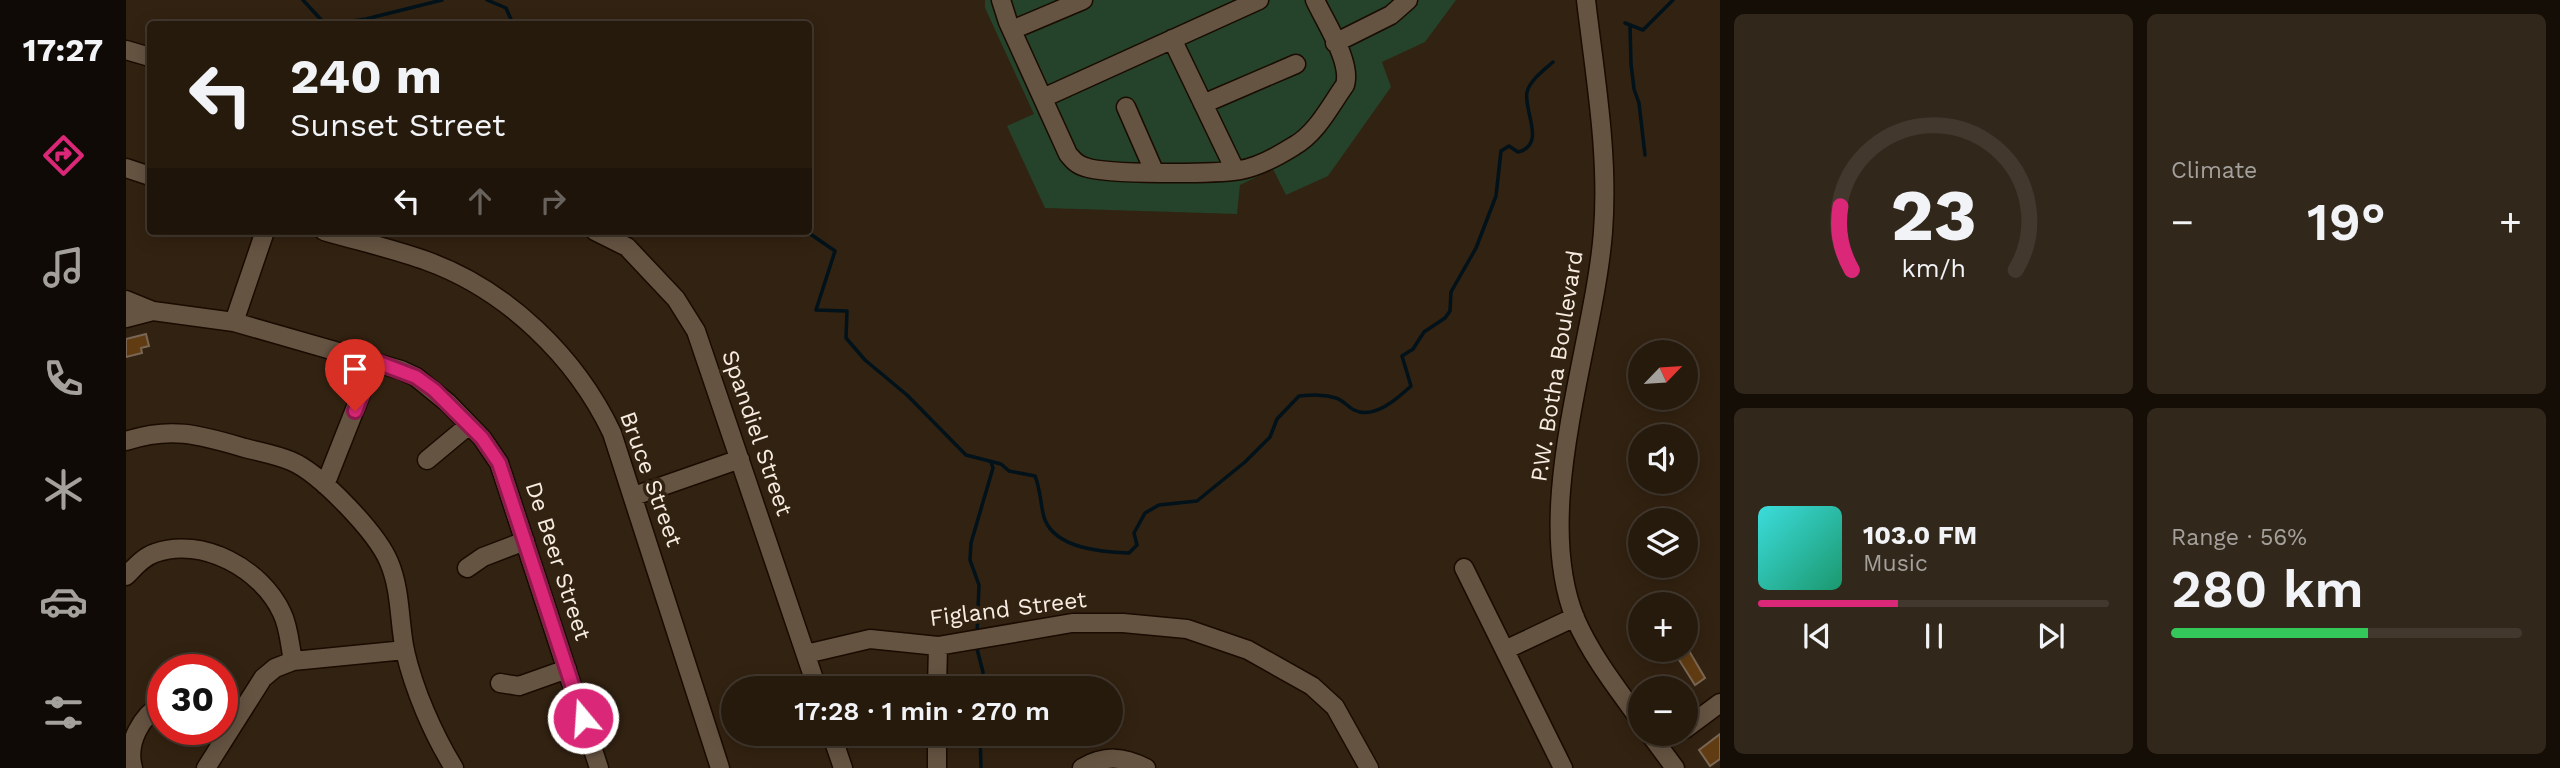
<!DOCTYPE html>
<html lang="en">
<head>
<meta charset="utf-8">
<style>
  body { margin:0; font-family:"Work Sans",sans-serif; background:#32271b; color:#f1f3f6; height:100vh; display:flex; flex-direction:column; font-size:26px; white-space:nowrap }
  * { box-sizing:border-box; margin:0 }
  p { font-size:23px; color:#a4a19d }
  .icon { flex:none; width:38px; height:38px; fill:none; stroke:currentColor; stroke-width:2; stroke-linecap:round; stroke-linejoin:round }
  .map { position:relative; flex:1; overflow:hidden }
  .drawer { display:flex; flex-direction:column; gap:14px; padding:14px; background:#150e07; width:840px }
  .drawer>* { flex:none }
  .banner { position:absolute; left:21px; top:21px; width:665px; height:214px; border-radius:7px; box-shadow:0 4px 18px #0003,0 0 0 2px #42382e; background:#261a0d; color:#f1f3f6; overflow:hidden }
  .needle { width:46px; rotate:65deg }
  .controls { position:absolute; left:1502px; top:340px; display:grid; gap:14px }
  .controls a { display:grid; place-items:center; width:70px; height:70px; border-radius:50%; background:#261a0d; box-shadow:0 4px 18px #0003,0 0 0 2px #42382e; font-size:35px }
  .speed { position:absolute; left:21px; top:654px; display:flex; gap:14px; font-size:35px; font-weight:700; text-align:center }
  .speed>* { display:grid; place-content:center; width:91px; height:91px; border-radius:50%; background:#261a0d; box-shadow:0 4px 18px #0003,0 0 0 2px #42382e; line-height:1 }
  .speed .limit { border:10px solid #d22; background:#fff; color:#111 }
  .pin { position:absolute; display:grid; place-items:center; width:60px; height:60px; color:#fff; margin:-72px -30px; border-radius:50% 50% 50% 0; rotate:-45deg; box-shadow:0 0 7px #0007 }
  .pin .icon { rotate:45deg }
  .me { position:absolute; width:77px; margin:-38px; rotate:342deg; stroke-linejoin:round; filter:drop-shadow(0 0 5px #0008) }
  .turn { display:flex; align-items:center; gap:24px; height:147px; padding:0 28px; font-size:32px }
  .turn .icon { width:91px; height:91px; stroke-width:2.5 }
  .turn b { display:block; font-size:49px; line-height:60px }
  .lanes { display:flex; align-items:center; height:66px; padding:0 28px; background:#0003; justify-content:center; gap:35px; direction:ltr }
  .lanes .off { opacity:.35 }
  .big { font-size:52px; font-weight:600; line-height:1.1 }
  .drawer .widget { flex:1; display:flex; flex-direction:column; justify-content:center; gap:10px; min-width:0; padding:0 24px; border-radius:10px; background:#32271b }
  .drawer .dial { align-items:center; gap:0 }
  .dial svg { height:182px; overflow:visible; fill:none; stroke:#42382e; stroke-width:7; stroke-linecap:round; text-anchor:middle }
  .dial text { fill:#f1f3f6; stroke:none }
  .song { display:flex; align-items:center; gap:21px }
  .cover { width:84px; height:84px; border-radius:10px; background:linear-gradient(135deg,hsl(180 70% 55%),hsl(160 70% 35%)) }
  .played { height:7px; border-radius:4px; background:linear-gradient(90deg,#db2777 40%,#42382e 40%) }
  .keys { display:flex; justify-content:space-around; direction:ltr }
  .heat { display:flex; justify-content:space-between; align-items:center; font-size:38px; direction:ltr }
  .charge { height:10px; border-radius:5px; background:linear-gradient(90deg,#34c759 56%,#42382e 0) }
  .drawer .tiles { flex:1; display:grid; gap:14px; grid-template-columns:repeat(2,1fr) }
  .trip { position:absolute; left:595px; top:676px; width:402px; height:70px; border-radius:35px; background:#261a0d; box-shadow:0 4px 18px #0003,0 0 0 2px #42382e; font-weight:600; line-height:70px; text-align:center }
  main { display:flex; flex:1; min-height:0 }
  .dock { display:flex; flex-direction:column; width:126px; justify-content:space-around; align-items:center; background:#0f0a05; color:#a4a19d }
  .dock .icon { width:49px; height:49px }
  .dock .active { color:#db2777 }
  .dock b { font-size:32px; color:#f1f3f6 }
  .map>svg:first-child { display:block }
</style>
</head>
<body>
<main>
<nav class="dock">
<b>17:27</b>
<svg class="icon active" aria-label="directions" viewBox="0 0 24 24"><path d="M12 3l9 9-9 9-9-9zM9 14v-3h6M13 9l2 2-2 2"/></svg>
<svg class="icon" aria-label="music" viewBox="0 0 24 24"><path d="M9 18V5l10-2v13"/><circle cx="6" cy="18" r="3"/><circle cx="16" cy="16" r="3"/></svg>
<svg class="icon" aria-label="phone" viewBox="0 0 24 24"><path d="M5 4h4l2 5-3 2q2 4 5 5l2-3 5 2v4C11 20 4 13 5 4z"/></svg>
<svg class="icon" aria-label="climate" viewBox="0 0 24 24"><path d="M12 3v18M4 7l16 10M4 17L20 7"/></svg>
<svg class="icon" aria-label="car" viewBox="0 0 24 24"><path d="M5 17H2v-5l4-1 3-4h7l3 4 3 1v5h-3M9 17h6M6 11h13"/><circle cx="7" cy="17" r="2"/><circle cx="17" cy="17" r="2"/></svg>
<svg class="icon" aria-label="filters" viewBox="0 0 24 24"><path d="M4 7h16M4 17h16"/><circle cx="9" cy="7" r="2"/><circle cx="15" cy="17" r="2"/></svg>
</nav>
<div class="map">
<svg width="1594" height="768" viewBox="0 0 1594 768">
  <rect width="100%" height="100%" fill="#322211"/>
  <!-- green -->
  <path fill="#25422a" d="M859,0H1330L1299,42L1256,62L1265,87L1202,176L1160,195L1147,169L1114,185L1111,214L919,208L881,126L908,114L859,8Z"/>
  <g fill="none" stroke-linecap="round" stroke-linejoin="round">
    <!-- stream -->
    <path stroke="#01121a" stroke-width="3.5" d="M177,0L199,24
      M361,0L380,8L387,24
      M1499,23L1517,30L1547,0
      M204,24L240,19L316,0
      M1504,25L1505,64L1508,89L1513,103L1519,155
      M680,231L709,251L690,310L721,311L720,338L739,360L781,395L840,455L875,464L883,471L909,476C915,490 915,511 919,520C931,549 977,552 1003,553L1011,545L1008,533L1019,513L1033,505L1071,501L1119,462L1144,437L1151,419L1173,396C1186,395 1198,394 1210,398C1217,400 1222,407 1228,410C1248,420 1272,398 1285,386L1276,356L1287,349L1298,332L1319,318L1324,311L1325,292L1350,248L1370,196L1375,151L1383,146L1392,152C1421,145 1397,110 1401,92C1404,80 1419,69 1427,62
      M851,634L853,585L844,560L845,543L867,468L865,462
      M850,645L857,672L856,688
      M854,733L855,768"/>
  </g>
  <!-- building -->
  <path fill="#613c12" stroke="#796654" stroke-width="2" d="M20,334L23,346L15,348L16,353L0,357V339Z
    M1535,649H1562L1579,678L1569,685L1550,655L1542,660Z
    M1594,734V759L1584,766L1573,750Z"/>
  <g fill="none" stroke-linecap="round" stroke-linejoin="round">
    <!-- minor casing -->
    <g stroke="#190b00" stroke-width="21">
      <path id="minor" d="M875,0L882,22L942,154C947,160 951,165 959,167C981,175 1088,174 1114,170C1132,167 1152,156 1168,146C1191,133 1204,106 1219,85C1226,62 1199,22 1189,0
        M1460,0C1469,77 1483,154 1477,232C1468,347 1405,508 1449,618C1465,655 1490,687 1514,720
        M886,30L957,0
        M1046,39L1109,170
        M1209,43L1265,15L1282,0
        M0,50L24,57
        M917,98L1133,0
        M1077,104L1170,64
        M1000,107L1028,171
        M0,168L24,176
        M198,231C232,241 268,249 301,261C381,290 450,357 486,433L594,768
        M469,231L501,247L550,299L570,331L691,688
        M0,300L27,311L108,322L275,370L290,377L322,403L356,438L373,463L473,768
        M0,318L27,311
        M108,322L139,231
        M0,441C46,426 74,435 119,448C134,452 151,455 165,461C194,473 251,533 263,562C275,590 273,622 279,651C288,690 307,734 328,768
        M301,460L343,425
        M199,485L248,361
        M508,496L614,459
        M341,568L357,557L399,541
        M1338,568L1437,768
        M0,576C9,567 17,557 29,553C76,536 136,569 156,613C163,627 164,646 167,661
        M1379,650L1449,617
        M680,654L744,639L812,646L946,623H997L1061,629L1122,650L1186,686L1209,707L1243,768
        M374,683L393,686L441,669
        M811,688L812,646
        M1559,729L1594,703
        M705,733L717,768
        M1523,733L1549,768
        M7,768C0,743 15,716 37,703
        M80,768L137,678L149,668L167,661L279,650
        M811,768V733
        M956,768C978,755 997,756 1020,768"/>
    </g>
    <!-- minor -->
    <use href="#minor" stroke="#665442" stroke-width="18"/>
  </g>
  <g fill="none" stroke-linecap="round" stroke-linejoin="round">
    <!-- route casing -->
    <g stroke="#8e194d" stroke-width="18">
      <path id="route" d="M229,411L248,361L290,377L308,390L356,438L373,463L457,718"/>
    </g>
    <!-- route -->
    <use href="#route" stroke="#db2777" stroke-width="12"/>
  </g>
  <g text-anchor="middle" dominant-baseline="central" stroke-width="7" stroke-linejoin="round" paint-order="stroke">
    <!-- street labels -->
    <g font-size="23" fill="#f7ece2" stroke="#322211">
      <text transform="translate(1431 366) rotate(-81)">P.W. Botha Boulevard</text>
      <text transform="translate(631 433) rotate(71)">Spandiel Street</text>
      <text transform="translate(525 479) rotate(70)">Bruce Street</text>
      <text transform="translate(432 561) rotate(72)">De Beer Street</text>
      <text transform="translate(882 609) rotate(-7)">Figland Street</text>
    </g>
  </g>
</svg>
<div class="controls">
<a><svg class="needle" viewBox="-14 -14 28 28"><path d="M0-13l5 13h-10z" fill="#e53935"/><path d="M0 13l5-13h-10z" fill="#a4a19d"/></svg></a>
<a><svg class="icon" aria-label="sound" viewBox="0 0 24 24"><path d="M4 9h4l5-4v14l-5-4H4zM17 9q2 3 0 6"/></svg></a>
<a><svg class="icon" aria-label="layers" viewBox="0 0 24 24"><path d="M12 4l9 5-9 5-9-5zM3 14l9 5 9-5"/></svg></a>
<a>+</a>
<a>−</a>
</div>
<div class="speed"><div class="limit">30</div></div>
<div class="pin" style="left:229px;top:411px;background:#d93025"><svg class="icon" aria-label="arrive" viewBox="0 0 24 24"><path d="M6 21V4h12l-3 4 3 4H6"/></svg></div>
<svg class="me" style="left:457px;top:718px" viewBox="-20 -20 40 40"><circle r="17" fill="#db2777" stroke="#fff" stroke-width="3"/><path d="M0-11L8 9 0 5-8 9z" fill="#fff"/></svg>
<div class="trip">17:28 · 1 min · 270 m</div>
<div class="banner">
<div class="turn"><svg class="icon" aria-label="left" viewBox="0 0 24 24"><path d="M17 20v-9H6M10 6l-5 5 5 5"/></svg><div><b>240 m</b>Sunset Street</div></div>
<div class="lanes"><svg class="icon" aria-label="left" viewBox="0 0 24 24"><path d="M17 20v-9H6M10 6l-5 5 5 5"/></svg><svg class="icon off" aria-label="ahead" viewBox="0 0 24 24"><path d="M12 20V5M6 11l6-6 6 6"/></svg><svg class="icon off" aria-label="right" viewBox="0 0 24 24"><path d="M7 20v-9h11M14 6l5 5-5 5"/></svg></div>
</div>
</div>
<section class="drawer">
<div class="tiles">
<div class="widget dial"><svg viewBox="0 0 100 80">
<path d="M14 69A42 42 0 1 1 86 69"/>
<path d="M14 69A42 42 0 0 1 9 41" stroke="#db2777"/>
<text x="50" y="56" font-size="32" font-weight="700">23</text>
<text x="50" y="72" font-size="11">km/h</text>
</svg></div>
<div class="widget"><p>Climate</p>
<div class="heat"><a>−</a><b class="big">19°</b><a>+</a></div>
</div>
<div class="widget">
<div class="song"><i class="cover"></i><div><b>103.0 FM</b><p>Music</p></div></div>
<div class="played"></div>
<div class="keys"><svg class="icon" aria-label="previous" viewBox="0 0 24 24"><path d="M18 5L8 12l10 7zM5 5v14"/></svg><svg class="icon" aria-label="pause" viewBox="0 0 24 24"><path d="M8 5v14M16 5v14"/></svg><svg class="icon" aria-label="next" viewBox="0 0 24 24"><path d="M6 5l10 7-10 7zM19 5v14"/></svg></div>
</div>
<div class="widget"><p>Range · 56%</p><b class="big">280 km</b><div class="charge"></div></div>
</div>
</section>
</main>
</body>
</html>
